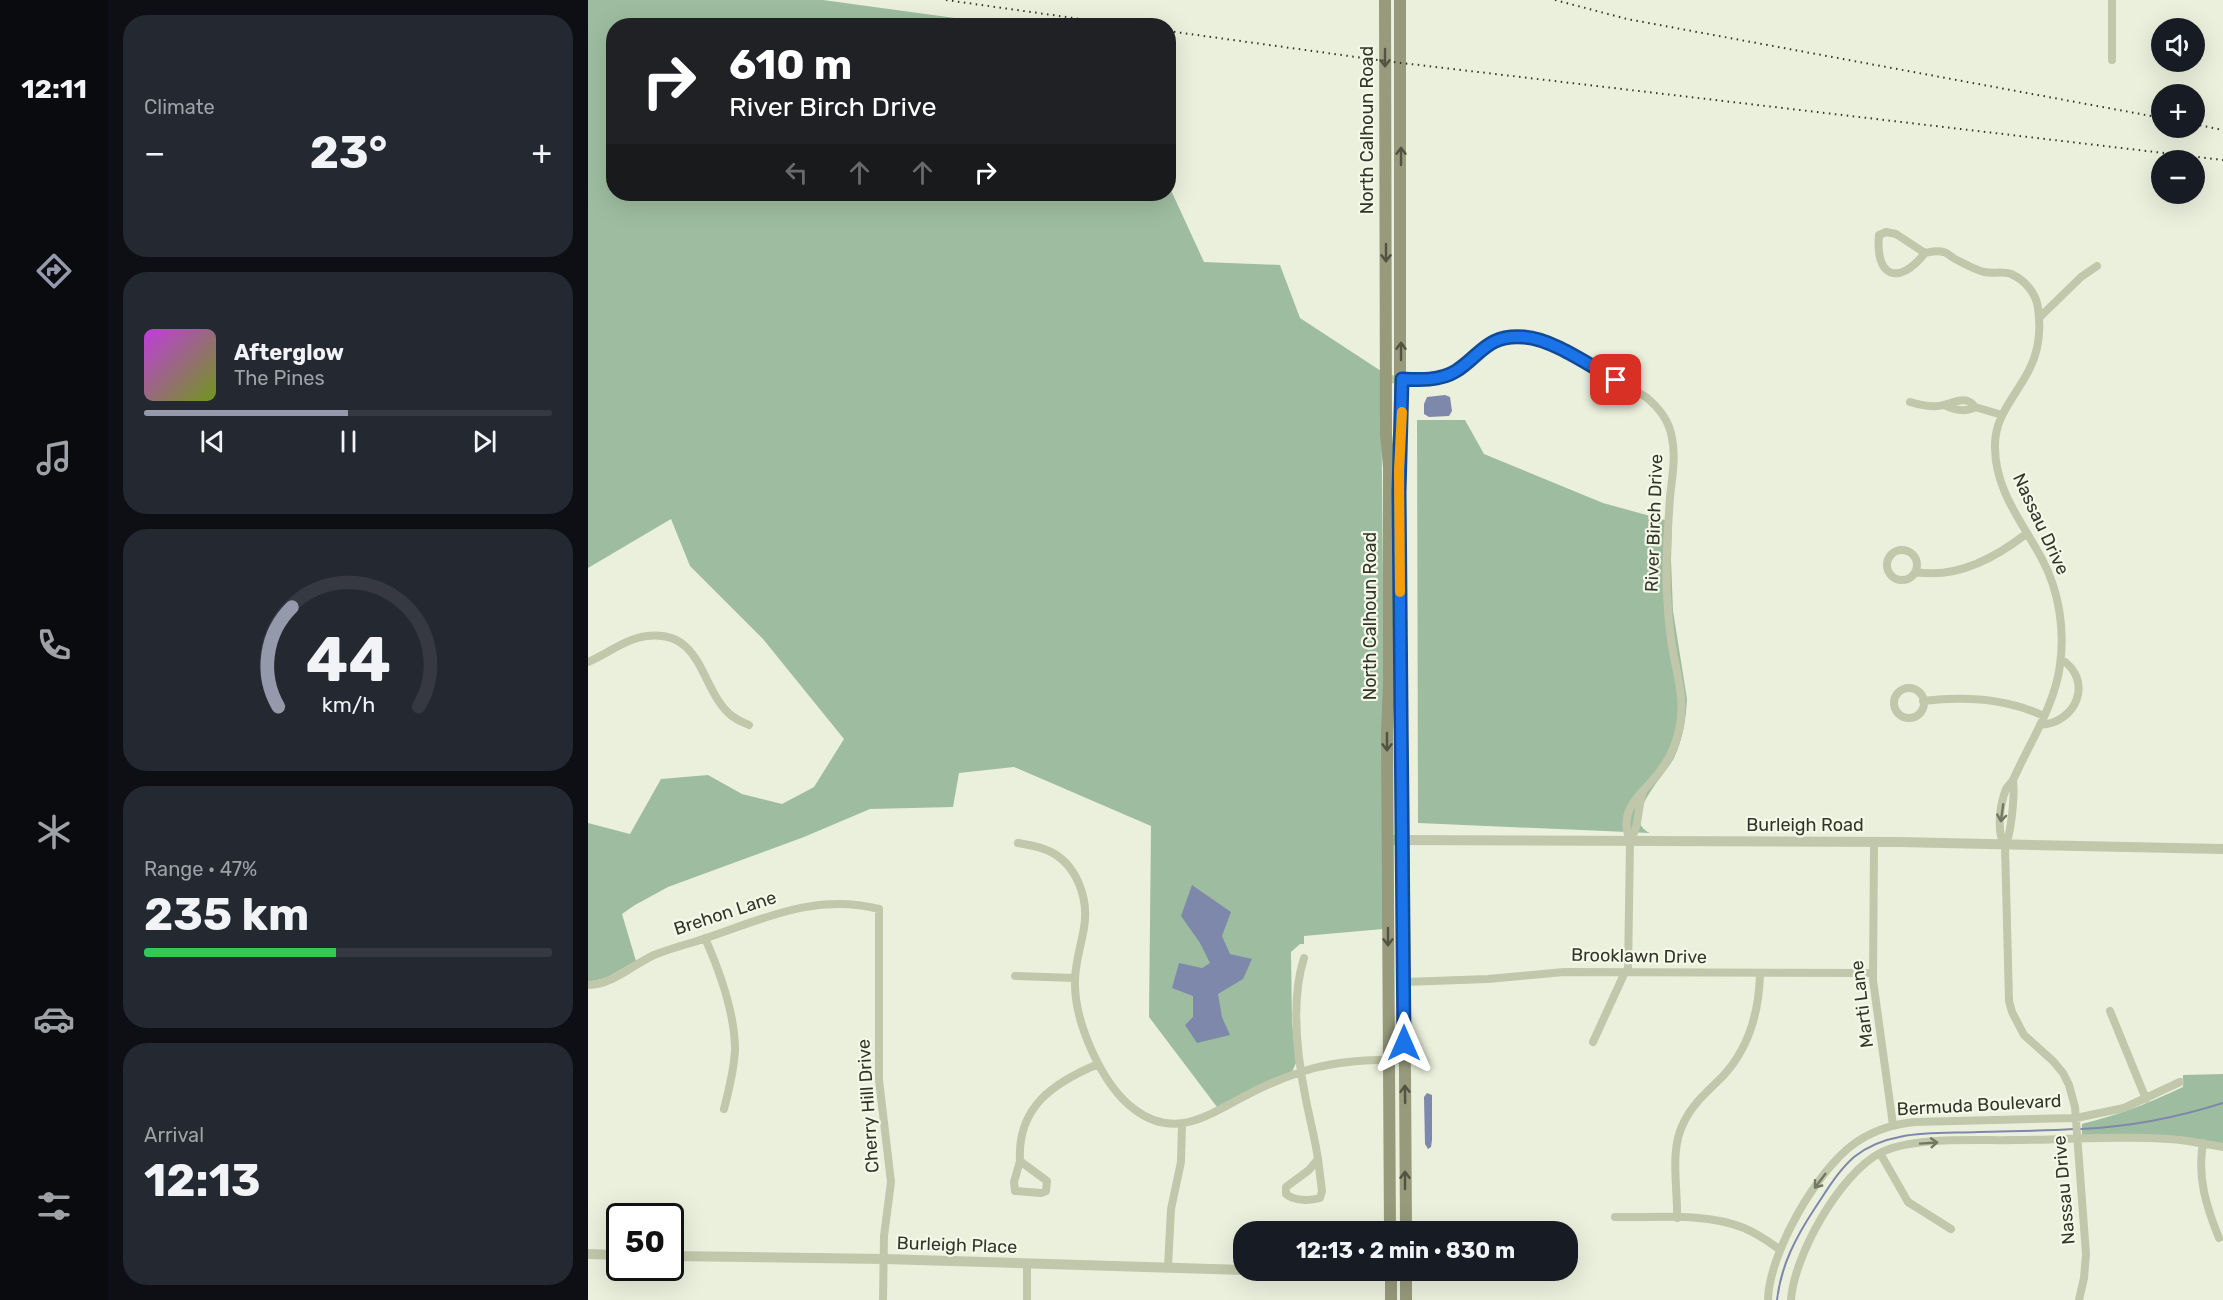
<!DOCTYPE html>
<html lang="en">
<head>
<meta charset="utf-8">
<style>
  body { margin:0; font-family:Rubik,sans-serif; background:#242831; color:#f1f3f6; height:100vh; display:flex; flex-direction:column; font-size:22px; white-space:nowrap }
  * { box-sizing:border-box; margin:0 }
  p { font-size:20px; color:#9ea1a6 }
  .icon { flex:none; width:33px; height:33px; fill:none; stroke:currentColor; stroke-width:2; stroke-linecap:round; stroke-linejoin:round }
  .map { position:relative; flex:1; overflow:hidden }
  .side { display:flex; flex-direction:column; gap:15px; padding:15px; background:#0d0f14; width:480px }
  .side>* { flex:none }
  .banner { position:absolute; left:18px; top:18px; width:570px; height:183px; border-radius:24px; box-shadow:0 6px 24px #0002; background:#202124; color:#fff; overflow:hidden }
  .controls { position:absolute; left:1563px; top:18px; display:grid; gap:12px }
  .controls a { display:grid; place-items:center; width:54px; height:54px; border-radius:50%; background:#171b24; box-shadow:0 6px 24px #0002; font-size:30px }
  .speed { position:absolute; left:18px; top:1203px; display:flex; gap:12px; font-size:30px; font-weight:700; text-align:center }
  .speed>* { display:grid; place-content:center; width:78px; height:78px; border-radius:50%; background:#171b24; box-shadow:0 6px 24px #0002; line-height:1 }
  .speed .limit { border:3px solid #111; border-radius:9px; background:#fff; color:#111 }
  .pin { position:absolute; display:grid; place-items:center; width:51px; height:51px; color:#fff; margin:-26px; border-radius:12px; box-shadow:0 3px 9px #0006 }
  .me { position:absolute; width:66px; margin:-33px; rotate:0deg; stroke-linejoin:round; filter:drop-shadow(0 0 4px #0008) }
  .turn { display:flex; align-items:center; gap:21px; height:126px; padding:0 24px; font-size:27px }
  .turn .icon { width:78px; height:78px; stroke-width:2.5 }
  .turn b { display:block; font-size:42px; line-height:51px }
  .lanes { display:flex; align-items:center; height:57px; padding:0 24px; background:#0003; justify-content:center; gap:30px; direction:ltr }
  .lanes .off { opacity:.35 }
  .big { font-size:45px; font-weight:700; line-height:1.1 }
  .side .card { flex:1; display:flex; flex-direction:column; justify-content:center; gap:9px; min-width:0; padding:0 21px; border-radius:24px; background:#242831 }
  .side .dial { align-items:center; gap:0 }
  .dial svg { height:156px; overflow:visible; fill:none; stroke:#363941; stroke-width:7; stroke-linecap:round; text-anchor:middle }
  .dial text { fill:#f1f3f6; stroke:none }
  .song { display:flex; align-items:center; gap:18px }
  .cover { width:72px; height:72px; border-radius:9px; background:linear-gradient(135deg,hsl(290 70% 55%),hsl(80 70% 35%)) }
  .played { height:6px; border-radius:3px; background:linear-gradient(90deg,#9499ac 50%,#363941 50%) }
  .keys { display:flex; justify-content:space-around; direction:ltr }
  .heat { display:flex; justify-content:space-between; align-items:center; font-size:33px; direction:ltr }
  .charge { height:9px; border-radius:4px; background:linear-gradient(90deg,#34c759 47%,#363941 0) }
  .trip { position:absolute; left:645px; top:1221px; width:345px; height:60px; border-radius:24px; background:#171b24; box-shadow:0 6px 24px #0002; font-weight:700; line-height:60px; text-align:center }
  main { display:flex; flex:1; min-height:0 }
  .dock { display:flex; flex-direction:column; width:108px; justify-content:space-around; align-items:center; background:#090b0e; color:#9ea1a6 }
  .dock .icon { width:42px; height:42px }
  .dock .active { color:#9499ac }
  .dock b { font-size:27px; color:#f1f3f6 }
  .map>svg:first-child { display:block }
</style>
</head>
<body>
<main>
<nav class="dock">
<b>12:11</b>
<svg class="icon active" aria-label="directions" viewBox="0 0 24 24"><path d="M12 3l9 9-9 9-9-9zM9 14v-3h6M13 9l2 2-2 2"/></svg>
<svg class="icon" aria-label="music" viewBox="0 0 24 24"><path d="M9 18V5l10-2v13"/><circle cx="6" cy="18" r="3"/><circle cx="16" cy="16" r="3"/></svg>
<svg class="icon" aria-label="phone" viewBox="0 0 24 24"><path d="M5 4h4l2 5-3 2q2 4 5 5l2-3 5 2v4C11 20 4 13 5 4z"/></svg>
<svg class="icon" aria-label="climate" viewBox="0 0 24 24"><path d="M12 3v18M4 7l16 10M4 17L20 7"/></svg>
<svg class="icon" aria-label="car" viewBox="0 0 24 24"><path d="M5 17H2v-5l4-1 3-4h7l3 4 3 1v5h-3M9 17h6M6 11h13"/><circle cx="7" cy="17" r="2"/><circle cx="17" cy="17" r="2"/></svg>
<svg class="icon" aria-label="filters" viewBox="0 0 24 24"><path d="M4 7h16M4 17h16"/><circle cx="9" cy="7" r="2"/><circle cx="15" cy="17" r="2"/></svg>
</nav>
<section class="side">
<div class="card"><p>Climate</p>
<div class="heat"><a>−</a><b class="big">23°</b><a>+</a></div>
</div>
<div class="card">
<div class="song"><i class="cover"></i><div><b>Afterglow</b><p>The Pines</p></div></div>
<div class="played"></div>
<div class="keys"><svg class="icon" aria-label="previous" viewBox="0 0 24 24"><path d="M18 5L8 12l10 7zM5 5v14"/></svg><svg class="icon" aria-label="pause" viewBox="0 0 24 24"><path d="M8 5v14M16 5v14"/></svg><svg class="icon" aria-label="next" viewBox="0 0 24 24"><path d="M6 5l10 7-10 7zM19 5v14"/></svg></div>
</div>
<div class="card dial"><svg viewBox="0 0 100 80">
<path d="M14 69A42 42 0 1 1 86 69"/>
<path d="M14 69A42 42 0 0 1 21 18" stroke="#9499ac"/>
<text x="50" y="56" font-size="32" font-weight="700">44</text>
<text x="50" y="72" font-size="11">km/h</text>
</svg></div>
<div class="card"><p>Range · 47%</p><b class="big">235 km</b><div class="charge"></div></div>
<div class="card"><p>Arrival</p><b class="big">12:13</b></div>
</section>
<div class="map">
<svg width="1635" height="1300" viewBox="0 0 1635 1300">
  <rect width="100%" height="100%" fill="#ebf0dd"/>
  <!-- green -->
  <path fill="#9ebda0" d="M0,0H235L374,19L375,26H26V194H580L581,186L616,262L692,265L712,318L793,371L796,684L795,929L716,936V944H712L703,952L704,1021L708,1063L704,1072L629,1107L561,1017L563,826L426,767L371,773L365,807L282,809L216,837L80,887L47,905L34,914L48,961L18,978L0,982V823L42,834L73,779L120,775L154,794L194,804L226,787L256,739L175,639L102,566L83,519L0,568Z
    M829,420H877L896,454L1015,503L1084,522L1083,560L1085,611L1099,699C1098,719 1095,739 1086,758C1078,774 1031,820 1062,833L830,823Z
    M1635,1074V1143L1494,1137V1124C1533,1114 1559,1104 1595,1087V1075Z"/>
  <!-- water -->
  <path fill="#7e88aa" d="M857,395L862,397L864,411L861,416L841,417L836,414V404L839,397Z
    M604,885L643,912L634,936L642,954L664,959L655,979L630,994L634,1017L642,1035L609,1043L597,1025L605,1017V996L584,988L591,963L614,968L622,963L612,943L593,916Z
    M839,1093L844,1095V1140L843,1147L840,1149L837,1144L836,1097Z"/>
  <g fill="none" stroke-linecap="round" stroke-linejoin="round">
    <!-- stream -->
    <path stroke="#7e88aa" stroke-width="2" d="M1492,1129C1541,1127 1588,1118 1635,1103
      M1189,1300C1193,1265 1208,1237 1227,1208C1239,1190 1250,1171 1266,1157C1300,1129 1348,1134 1390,1132C1422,1131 1454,1131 1486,1129"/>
    <!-- minor -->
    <path stroke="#c1c7aa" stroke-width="8" d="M1524,60V0
      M1337,253L1308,234L1298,232L1291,235C1287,278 1311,286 1337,253C1342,252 1350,250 1355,252C1359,252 1363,257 1367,259C1375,263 1387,270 1396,272C1405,274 1415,271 1423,274C1437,280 1448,293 1450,308C1453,329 1451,351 1441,370C1428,396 1406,416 1407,447C1407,491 1435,523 1454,559C1471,591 1477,629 1472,665C1467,705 1442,742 1426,778C1424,783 1420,785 1418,789C1412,804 1408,832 1417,846
      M1451,318L1493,277L1509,266
      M798,379C816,379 836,382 853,377C869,373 878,360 890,351C914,332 943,336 968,348L1058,397C1071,408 1081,420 1084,438C1088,457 1084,478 1082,497C1080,530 1077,561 1079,594C1080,615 1082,637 1086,657C1091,681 1097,705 1091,730C1088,743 1083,756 1075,767C1058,793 1028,805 1042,841L1040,972
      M1322,402C1332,405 1346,408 1356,405C1367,402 1379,395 1387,407
      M1356,405C1366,410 1377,413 1387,407L1414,415
      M1299 565a15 15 0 1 1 30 0a15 15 0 1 1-30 0Z
      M1328,572C1368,579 1407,558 1438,534
      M0,662C19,654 39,638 59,636C116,629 112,691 144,716C149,720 155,722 161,725
      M1306 703a15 15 0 1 1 30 0a15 15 0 1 1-30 0Z
      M1335,701C1376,696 1418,698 1456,716
      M1452,725C1489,723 1506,680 1473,659
      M1425,781C1427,795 1423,835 1417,846L1421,1001L1424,1012L1436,1035L1465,1061L1475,1073L1481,1085L1487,1107L1498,1254L1496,1278L1491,1300
      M1042,841C1052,826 1049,808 1055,792
      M1286,842L1285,980L1305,1125
      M430,843C440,845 451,846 461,851C489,864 501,899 496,928C493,946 487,963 487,981C486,1022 514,1085 546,1109C588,1141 621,1114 659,1095C676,1086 694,1078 713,1072C746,1061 782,1059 816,1060
      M117,938C132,972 147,1013 147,1050C146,1070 141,1090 136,1109
      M716,958C702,1002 709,1056 718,1100C722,1120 727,1139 730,1159
      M427,976L487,978
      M816,982L900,979L976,972L1285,973
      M0,985C25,985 44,965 66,955C83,948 101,944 118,938C177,918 228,893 291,909V1080L303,1182L296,1236L295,1300
      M1522,1011L1558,1099
      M1005,1042L1037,972
      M1615,1143C1609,1177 1618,1206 1631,1238
      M1292,1153L1320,1202L1363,1229
      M730,1159L734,1191L732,1198C722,1201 706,1201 698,1194V1187L721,1170Z
      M432,1161C429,1107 465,1083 510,1064
      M432,1161L459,1181L458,1191L453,1193L427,1191L426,1182Z
      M1027,1217C1068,1218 1117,1212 1156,1228C1168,1233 1180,1241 1191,1249
      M1089,1218C1090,1187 1081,1150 1096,1122C1105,1103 1121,1090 1135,1076C1161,1048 1171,1011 1172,974
      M439,1263V1300
      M580,1267L583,1209L593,1162L594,1124
      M1180,1300C1181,1253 1229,1170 1267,1143C1286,1130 1305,1124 1327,1122L1488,1118L1536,1108L1592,1082
      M1203,1300C1206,1255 1252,1174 1292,1153C1324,1136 1390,1141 1427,1140C1478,1140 1530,1135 1581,1139C1599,1140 1617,1144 1635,1147"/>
    <!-- tertiary -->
    <path stroke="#c1c7aa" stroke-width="10" d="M800,840L1310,842L1635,849
      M0,1254L32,1255
      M82,1256L296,1259L656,1270
      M689,1270L818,1273"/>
    <!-- secondary -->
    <path stroke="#979a7b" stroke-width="12" d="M797,0L798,434L801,467V684L799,732L802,1232
      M812,0V711L815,756L818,1232
      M803,1270V1300
      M818,1270V1300"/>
    <!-- rail -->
    <path stroke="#343529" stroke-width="2" stroke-dasharray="1.5 4.5" stroke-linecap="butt" d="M358,0L542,26
      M967,0L1039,19L1574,118
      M580,31L797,61L1635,160
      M1606,124L1635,130"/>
  </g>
  <!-- one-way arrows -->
  <defs><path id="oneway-shaft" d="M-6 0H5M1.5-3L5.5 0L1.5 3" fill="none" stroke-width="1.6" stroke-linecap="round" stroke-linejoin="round" transform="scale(1.5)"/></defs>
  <g stroke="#525342">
    <use href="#oneway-shaft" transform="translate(797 58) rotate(90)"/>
    <use href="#oneway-shaft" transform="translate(813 156) rotate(-90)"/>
    <use href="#oneway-shaft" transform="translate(798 253) rotate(90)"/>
    <use href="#oneway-shaft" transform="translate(813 351) rotate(-90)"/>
    <use href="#oneway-shaft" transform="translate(799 742) rotate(90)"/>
    <use href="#oneway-shaft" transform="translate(800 937) rotate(90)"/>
    <use href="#oneway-shaft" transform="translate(817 1094) rotate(-91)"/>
    <use href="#oneway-shaft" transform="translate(817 1180) rotate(-90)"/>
  </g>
  <g stroke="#737763">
    <use href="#oneway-shaft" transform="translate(1414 813) rotate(98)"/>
    <use href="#oneway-shaft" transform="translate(1341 1143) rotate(-4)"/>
    <use href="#oneway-shaft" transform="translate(1232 1181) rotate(127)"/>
  </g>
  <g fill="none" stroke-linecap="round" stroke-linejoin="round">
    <!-- route casing -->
    <g stroke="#114b97" stroke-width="15">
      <path id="route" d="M816,1043L811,492L814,379C831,380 852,381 868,371C893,355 899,334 936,337C965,339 1002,366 1028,380"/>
    </g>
    <!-- route -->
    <use href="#route" stroke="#1a73e8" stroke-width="10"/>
    <!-- slow -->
    <path stroke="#f59e0b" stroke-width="10" d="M812,592L811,470L814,412"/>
  </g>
  <g text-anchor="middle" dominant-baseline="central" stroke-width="4.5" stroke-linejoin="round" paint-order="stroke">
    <!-- street labels -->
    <g font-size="18" fill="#343529" stroke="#f4f8e9">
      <text transform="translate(779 130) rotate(-90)">North Calhoun Road</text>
      <text transform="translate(1066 523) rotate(-88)">River Birch Drive</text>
      <text transform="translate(1453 524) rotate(65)">Nassau Drive</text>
      <text transform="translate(782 616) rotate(-90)">North Calhoun Road</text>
      <text x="1217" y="825">Burleigh Road</text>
      <text transform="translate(137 913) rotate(-18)">Brehon Lane</text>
      <text transform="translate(1051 956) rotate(1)">Brooklawn Drive</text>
      <text transform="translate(1274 1004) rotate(-97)">Marti Lane</text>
      <text transform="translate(1391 1105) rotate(-3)">Bermuda Boulevard</text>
      <text transform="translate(280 1106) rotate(-94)">Cherry Hill Drive</text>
      <text transform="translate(1476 1190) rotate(-95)">Nassau Drive</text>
      <text transform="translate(369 1245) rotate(2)">Burleigh Place</text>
    </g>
  </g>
</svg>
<div class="controls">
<a><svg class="icon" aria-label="sound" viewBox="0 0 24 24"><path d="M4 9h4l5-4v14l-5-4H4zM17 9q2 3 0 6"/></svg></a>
<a>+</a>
<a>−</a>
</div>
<div class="speed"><div class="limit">50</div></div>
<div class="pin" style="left:1028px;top:380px;background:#d93025"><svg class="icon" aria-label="arrive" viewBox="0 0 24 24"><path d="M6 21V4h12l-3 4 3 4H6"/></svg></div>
<svg class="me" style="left:816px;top:1043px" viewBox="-20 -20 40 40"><path d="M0-17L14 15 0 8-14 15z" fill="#1a73e8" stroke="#fff" stroke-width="4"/></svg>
<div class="trip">12:13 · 2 min · 830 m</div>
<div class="banner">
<div class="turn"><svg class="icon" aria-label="right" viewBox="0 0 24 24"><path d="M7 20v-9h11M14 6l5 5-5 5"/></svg><div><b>610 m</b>River Birch Drive</div></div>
<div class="lanes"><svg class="icon off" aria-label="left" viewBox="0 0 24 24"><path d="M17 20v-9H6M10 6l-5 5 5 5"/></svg><svg class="icon off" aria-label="ahead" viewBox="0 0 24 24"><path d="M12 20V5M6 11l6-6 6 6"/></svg><svg class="icon off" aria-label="ahead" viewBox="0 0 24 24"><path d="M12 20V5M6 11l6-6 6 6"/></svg><svg class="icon" aria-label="right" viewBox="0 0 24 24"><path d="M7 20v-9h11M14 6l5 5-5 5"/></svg></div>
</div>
</div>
</main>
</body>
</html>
